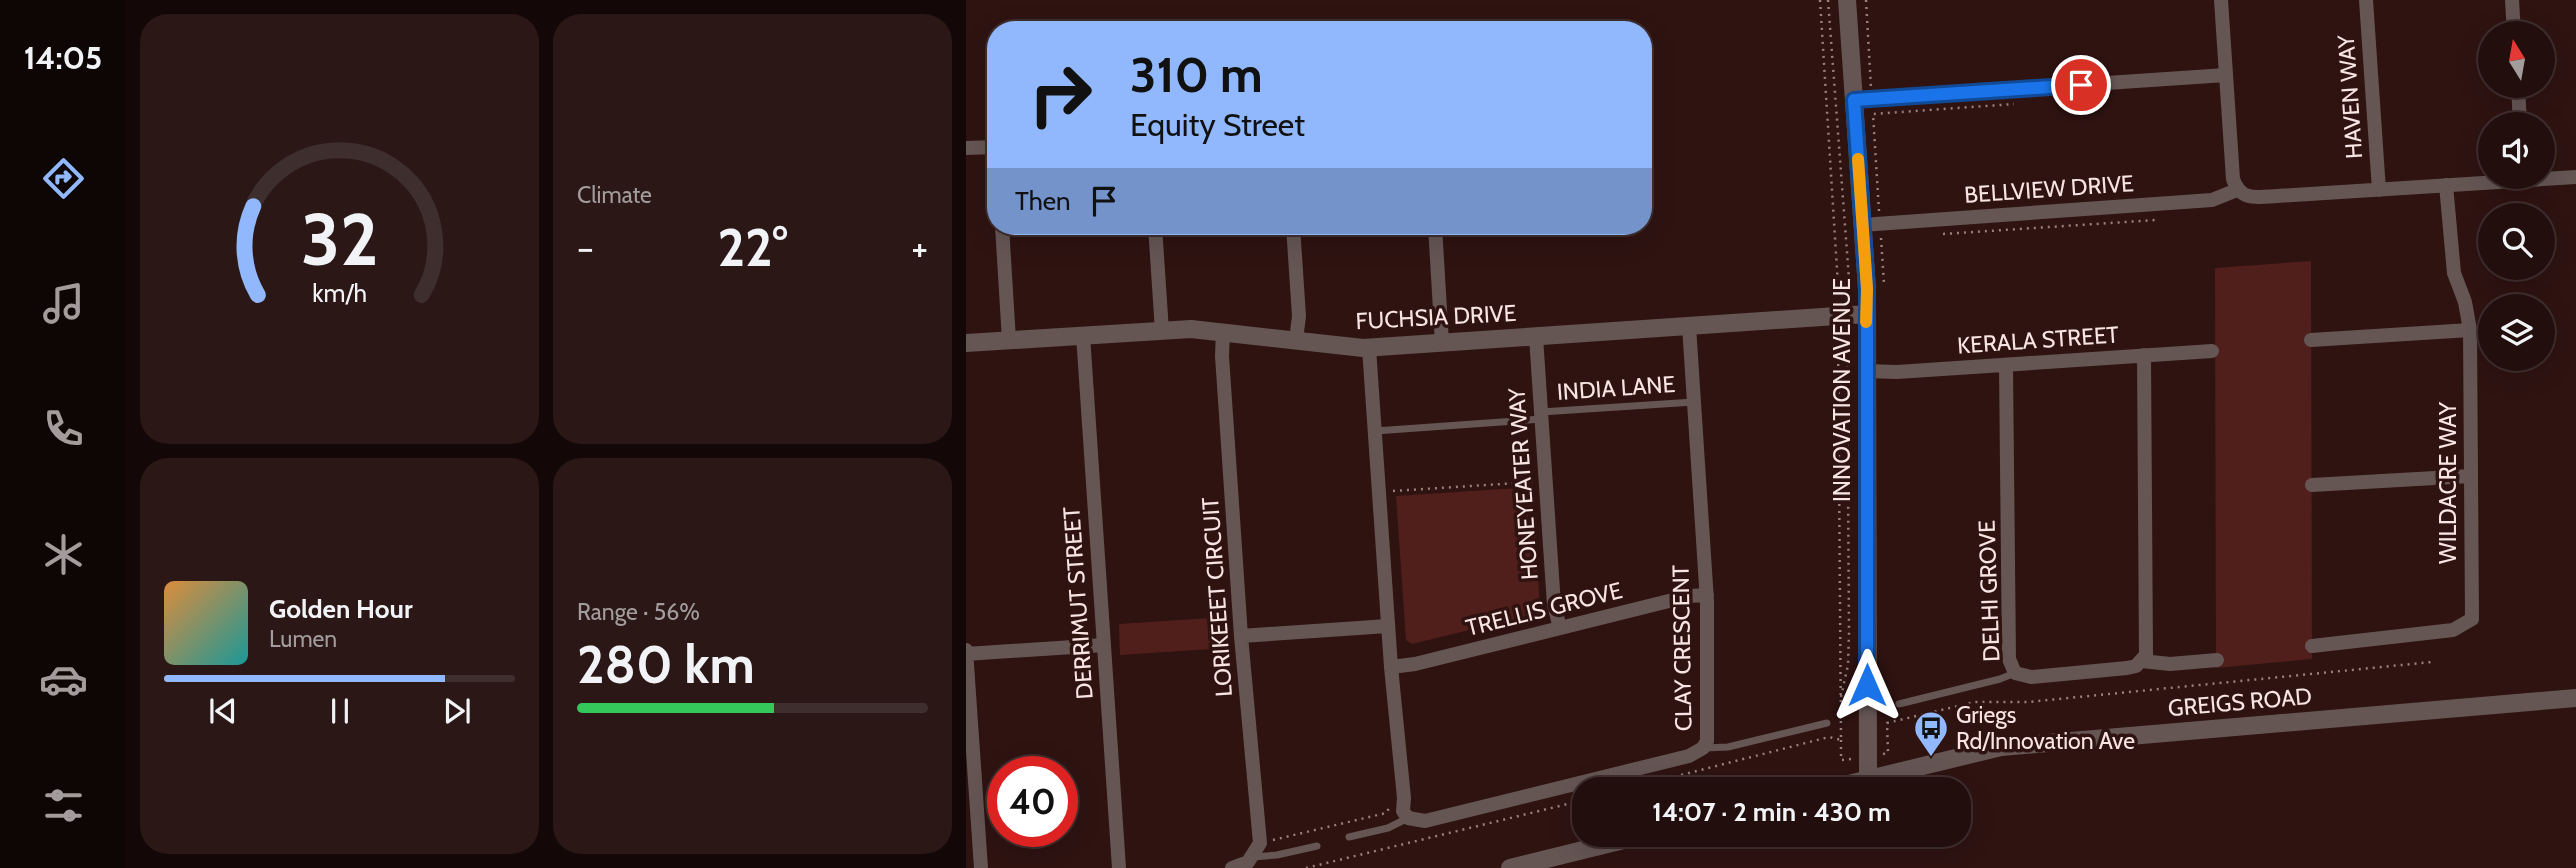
<!DOCTYPE html>
<html lang="en">
<head>
<meta charset="utf-8">
<style>
  body { margin:0; font-family:Cabin,sans-serif; background:#2a1716; color:#f1f3f6; height:100vh; display:flex; flex-direction:column; font-size:26px; white-space:nowrap }
  * { box-sizing:border-box; margin:0 }
  p { font-size:23px; color:#a29c9d }
  .icon { flex:none; width:38px; height:38px; fill:none; stroke:currentColor; stroke-width:2; stroke-linecap:round; stroke-linejoin:round }
  .map { position:relative; flex:1; overflow:hidden }
  .sheet { display:flex; flex-direction:column; gap:14px; padding:14px; background:#130807; width:840px }
  .sheet>* { flex:none }
  .top-card { position:absolute; left:21px; top:21px; width:665px; height:214px; border-radius:28px; box-shadow:0 7px 28px #0002,0 0 0 2px #3f2e2e; background:#91b8fd; color:#111; overflow:hidden }
  .needle { width:46px; rotate:349deg }
  .buttons { position:absolute; left:1512px; top:21px; display:grid; gap:14px }
  .buttons a { display:grid; place-items:center; width:77px; height:77px; border-radius:50%; background:#220e0d; box-shadow:0 7px 28px #0002,0 0 0 2px #3f2e2e; font-size:35px }
  .speed { position:absolute; left:21px; top:756px; display:flex; gap:14px; font-size:35px; font-weight:700; text-align:center }
  .speed>* { display:grid; place-content:center; width:91px; height:91px; border-radius:50%; background:#220e0d; box-shadow:0 7px 28px #0002,0 0 0 2px #3f2e2e; line-height:1 }
  .speed .limit { border:10px solid #d22; background:#fff; color:#111 }
  .pin { position:absolute; display:grid; place-items:center; width:60px; height:60px; color:#fff; margin:-30px; border:4px solid #fff; border-radius:50%; box-shadow:0 2px 7px #0007 }
  .me { position:absolute; width:77px; margin:-38px; rotate:0deg; stroke-linejoin:round; filter:drop-shadow(0 0 5px #0008) }
  .turn { display:flex; align-items:center; gap:24px; height:147px; padding:0 28px; font-size:32px }
  .turn .icon { width:91px; height:91px; stroke-width:2.5 }
  .turn b { display:block; font-size:49px; line-height:60px }
  .then { display:flex; align-items:center; height:66px; padding:0 28px; background:#0003; gap:14px; font-size:26px }
  .big { font-size:52px; font-weight:700; line-height:1.1 }
  .sheet .widget { flex:1; display:flex; flex-direction:column; justify-content:center; gap:10px; min-width:0; padding:0 24px; border-radius:28px; background:#2a1716 }
  .sheet .dial { align-items:center; gap:0 }
  .dial svg { height:182px; overflow:visible; fill:none; stroke:#3f2e2e; stroke-width:7; stroke-linecap:round; text-anchor:middle }
  .dial text { fill:#f1f3f6; stroke:none }
  .song { display:flex; align-items:center; gap:21px }
  .cover { width:84px; height:84px; border-radius:10px; background:linear-gradient(135deg,hsl(30 70% 55%),hsl(180 70% 35%)) }
  .played { height:7px; border-radius:4px; background:linear-gradient(90deg,#91b8fd 80%,#3f2e2e 80%) }
  .keys { display:flex; justify-content:space-around; direction:ltr }
  .heat { display:flex; justify-content:space-between; align-items:center; font-size:38px; direction:ltr }
  .charge { height:10px; border-radius:5px; background:linear-gradient(90deg,#34c759 56%,#3f2e2e 0) }
  .sheet .tiles { flex:1; display:grid; gap:14px; grid-template-columns:repeat(2,1fr) }
  .trip { position:absolute; left:606px; top:777px; width:399px; height:70px; border-radius:28px; background:#220e0d; box-shadow:0 7px 28px #0002,0 0 0 2px #3f2e2e; font-weight:700; line-height:70px; text-align:center }
  main { display:flex; flex:1; min-height:0 }
  .tab-bar { display:flex; flex-direction:column; width:126px; justify-content:space-around; align-items:center; background:#0e0605; color:#a29c9d }
  .tab-bar .icon { width:49px; height:49px }
  .tab-bar .current { color:#91b8fd }
  .tab-bar b { font-size:32px; color:#f1f3f6 }
  .map>svg:first-child { display:block }
</style>
</head>
<body>
<main>
<nav class="tab-bar">
<b>14:05</b>
<svg class="icon current" aria-label="directions" viewBox="0 0 24 24"><path d="M12 3l9 9-9 9-9-9zM9 14v-3h6M13 9l2 2-2 2"/></svg>
<svg class="icon" aria-label="music" viewBox="0 0 24 24"><path d="M9 18V5l10-2v13"/><circle cx="6" cy="18" r="3"/><circle cx="16" cy="16" r="3"/></svg>
<svg class="icon" aria-label="phone" viewBox="0 0 24 24"><path d="M5 4h4l2 5-3 2q2 4 5 5l2-3 5 2v4C11 20 4 13 5 4z"/></svg>
<svg class="icon" aria-label="climate" viewBox="0 0 24 24"><path d="M12 3v18M4 7l16 10M4 17L20 7"/></svg>
<svg class="icon" aria-label="car" viewBox="0 0 24 24"><path d="M5 17H2v-5l4-1 3-4h7l3 4 3 1v5h-3M9 17h6M6 11h13"/><circle cx="7" cy="17" r="2"/><circle cx="17" cy="17" r="2"/></svg>
<svg class="icon" aria-label="filters" viewBox="0 0 24 24"><path d="M4 7h16M4 17h16"/><circle cx="9" cy="7" r="2"/><circle cx="15" cy="17" r="2"/></svg>
</nav>
<section class="sheet">
<div class="tiles">
<div class="widget dial"><svg viewBox="0 0 100 80">
<path d="M14 69A42 42 0 1 1 86 69"/>
<path d="M14 69A42 42 0 0 1 12 30" stroke="#91b8fd"/>
<text x="50" y="56" font-size="32" font-weight="700">32</text>
<text x="50" y="72" font-size="11">km/h</text>
</svg></div>
<div class="widget"><p>Climate</p>
<div class="heat"><a>−</a><b class="big">22°</b><a>+</a></div>
</div>
<div class="widget">
<div class="song"><i class="cover"></i><div><b>Golden Hour</b><p>Lumen</p></div></div>
<div class="played"></div>
<div class="keys"><svg class="icon" aria-label="previous" viewBox="0 0 24 24"><path d="M18 5L8 12l10 7zM5 5v14"/></svg><svg class="icon" aria-label="pause" viewBox="0 0 24 24"><path d="M8 5v14M16 5v14"/></svg><svg class="icon" aria-label="next" viewBox="0 0 24 24"><path d="M6 5l10 7-10 7zM19 5v14"/></svg></div>
</div>
<div class="widget"><p>Range · 56%</p><b class="big">280 km</b><div class="charge"></div></div>
</div>
</section>
<div class="map">
<svg width="1610" height="868" viewBox="0 0 1610 868">
  <rect width="100%" height="100%" fill="#2e1311"/>
  <!-- green -->
  <path fill="#501f1b" d="M1345,261L1346,659L1250,668L1249,268Z
    M566,487L574,607L569,614L446,644L440,640L430,496Z
    M260,617L261,648L154,655L153,624Z"/>
  <g fill="none" stroke-linecap="round" stroke-linejoin="round">
    <!-- path -->
    <path stroke="#97807e" stroke-width="2.5" stroke-dasharray="2 5" stroke-linecap="butt" d="M854,0L873,301
      M862,0L884,292L882,300
      M900,0L905,88
      M913,211L907,114L1048,104
      M977,234L1190,220
      M915,238L918,284
      M427,491L567,482
      M875,697L882,665L883,633L881,330
      M875,740V760L886,759
      M917,754L922,753L921,723L1009,702H1062L1466,662
      M661,789L863,737L875,740L872,332
      M307,840L420,813L424,807
      M340,868L618,800"/>
    <!-- service -->
    <path stroke="#655654" stroke-width="7" d="M575,412L728,402
      M409,431L576,419
      M933,704L1034,679L1049,673
      M738,748L762,747L861,723
      M383,837L422,828L442,818
      M287,857L311,855L351,846"/>
    <!-- minor -->
    <path stroke="#655654" stroke-width="14" d="M1255,0L1267,179C1275,202 1291,197 1311,196L1610,177
      M1400,0L1413,190
      M1546,0L1548,33
      M1552,86L1554,124
      M888,100L1260,75
      M0,148L30,147
      M896,225L1246,200L1271,190
      M36,226L43,340
      M189,226L196,331
      M327,226L333,316L330,340
      M469,226L476,343
      M257,331L256,356L275,636L294,843L282,862L266,868
      M117,335L153,868
      M570,337L588,605L594,628
      M1345,340L1504,330
      M403,348L425,667L438,798L437,811L442,818L459,821L723,756L737,748L741,741V601L723,326
      M1040,365L1043,659L1049,673L1065,677L1161,668L1170,666L1180,655L1178,355
      M900,371L931,372L1246,351
      M1346,485L1504,476
      M275,636L422,626
      M1346,646L1487,630L1506,619L1504,330L1499,302L1488,273L1480,185
      M0,650L15,868
      M0,654L138,645
      M1176,661L1204,664L1251,660
      M425,667L449,664L723,596L741,595"/>
    <!-- tertiary -->
    <path stroke="#655654" stroke-width="18" d="M881,0L901,289L902,780
      M0,343L225,329L397,348L900,314
      M862,789L1035,747L1610,698
      M544,868L678,835"/>
  </g>
  <g fill="none" stroke-linecap="round" stroke-linejoin="round">
    <!-- route casing -->
    <g stroke="#114b97" stroke-width="18">
      <path id="route" d="M901,685V289L888,100L1115,85"/>
    </g>
    <!-- route -->
    <use href="#route" stroke="#1a73e8" stroke-width="12"/>
    <!-- slow -->
    <path stroke="#f59e0b" stroke-width="12" d="M892,159L901,289L900,322"/>
  </g>
  <!-- icons -->
  <defs>
    <g id="bus-pin" transform="scale(1.75)"><path d="M0 17L-7.5 6A9.5 9.5 0 1 1 7.5 6Z" fill="#91b8fd" stroke="#2e1311"/><path d="M-5-6H5V4H4V6H2V4H-2V6H-4V4H-5ZM-3.5-4V0h7V-4ZM-3.5 1.2v1.5H-2V1.2ZM2 1.2v1.5H3.5V1.2Z" fill="#111"/></g>
  </defs>
  <g fill-rule="evenodd">
    <use href="#bus-pin" x="965" y="728"/>
  </g>
  <g text-anchor="middle" dominant-baseline="central" stroke-width="7" stroke-linejoin="round" paint-order="stroke">
    <!-- street labels -->
    <g font-size="23" fill="#f8e4e2" stroke="#2e1311">
      <text transform="translate(1384 97) rotate(-94)">HAVEN WAY</text>
      <text transform="translate(1083 189) rotate(-4)">BELLVIEW DRIVE</text>
      <text transform="translate(470 317) rotate(-3)">FUCHSIA DRIVE</text>
      <text transform="translate(1072 340) rotate(-4)">KERALA STREET</text>
      <text transform="translate(650 388) rotate(-4)">INDIA LANE</text>
      <text transform="translate(876 390) rotate(-90)">INNOVATION AVENUE</text>
      <text transform="translate(1482 483) rotate(-90)">WILDACRE WAY</text>
      <text transform="translate(557 484) rotate(-94)">HONEYEATER WAY</text>
      <text transform="translate(1023 591) rotate(-92)">DELHI GROVE</text>
      <text transform="translate(251 597) rotate(-94)">LORIKEEET CIRCUIT</text>
      <text transform="translate(112 603) rotate(-94)">DERRIMUT STREET</text>
      <text transform="translate(578 609) rotate(-14)">TRELLIS GROVE</text>
      <text transform="translate(716 648) rotate(-91)">CLAY CRESCENT</text>
      <text transform="translate(1274 702) rotate(-5)">GREIGS ROAD</text>
    </g>
    <!-- poi labels -->
    <g font-size="23" fill="#f8e4e2" stroke="#2e1311" text-anchor="start">
      <text x="990" y="715">Griegs<tspan x="990" dy="26">Rd/Innovation Ave</tspan></text>
    </g>
  </g>
</svg>
<div class="buttons">
<a><svg class="needle" viewBox="-14 -14 28 28"><path d="M0-13l5 13h-10z" fill="#e53935"/><path d="M0 13l5-13h-10z" fill="#a29c9d"/></svg></a>
<a><svg class="icon" aria-label="sound" viewBox="0 0 24 24"><path d="M4 9h4l5-4v14l-5-4H4zM17 9q2 3 0 6"/></svg></a>
<a><svg class="icon" aria-label="search" viewBox="0 0 24 24"><circle cx="10" cy="10" r="6"/><path d="M15 15l6 6"/></svg></a>
<a><svg class="icon" aria-label="layers" viewBox="0 0 24 24"><path d="M12 4l9 5-9 5-9-5zM3 14l9 5 9-5"/></svg></a>
</div>
<div class="speed"><div class="limit">40</div></div>
<div class="pin" style="left:1115px;top:85px;background:#d93025"><svg class="icon" aria-label="arrive" viewBox="0 0 24 24"><path d="M6 21V4h12l-3 4 3 4H6"/></svg></div>
<svg class="me" style="left:901px;top:685px" viewBox="-20 -20 40 40"><path d="M0-17L14 15 0 8-14 15z" fill="#1a73e8" stroke="#fff" stroke-width="4"/></svg>
<div class="trip">14:07 · 2 min · 430 m</div>
<div class="top-card">
<div class="turn"><svg class="icon" aria-label="right" viewBox="0 0 24 24"><path d="M7 20v-9h11M14 6l5 5-5 5"/></svg><div><b>310 m</b>Equity Street</div></div>
<div class="then">Then<svg class="icon" aria-label="arrive" viewBox="0 0 24 24"><path d="M6 21V4h12l-3 4 3 4H6"/></svg></div>
</div>
</div>
</main>
</body>
</html>
